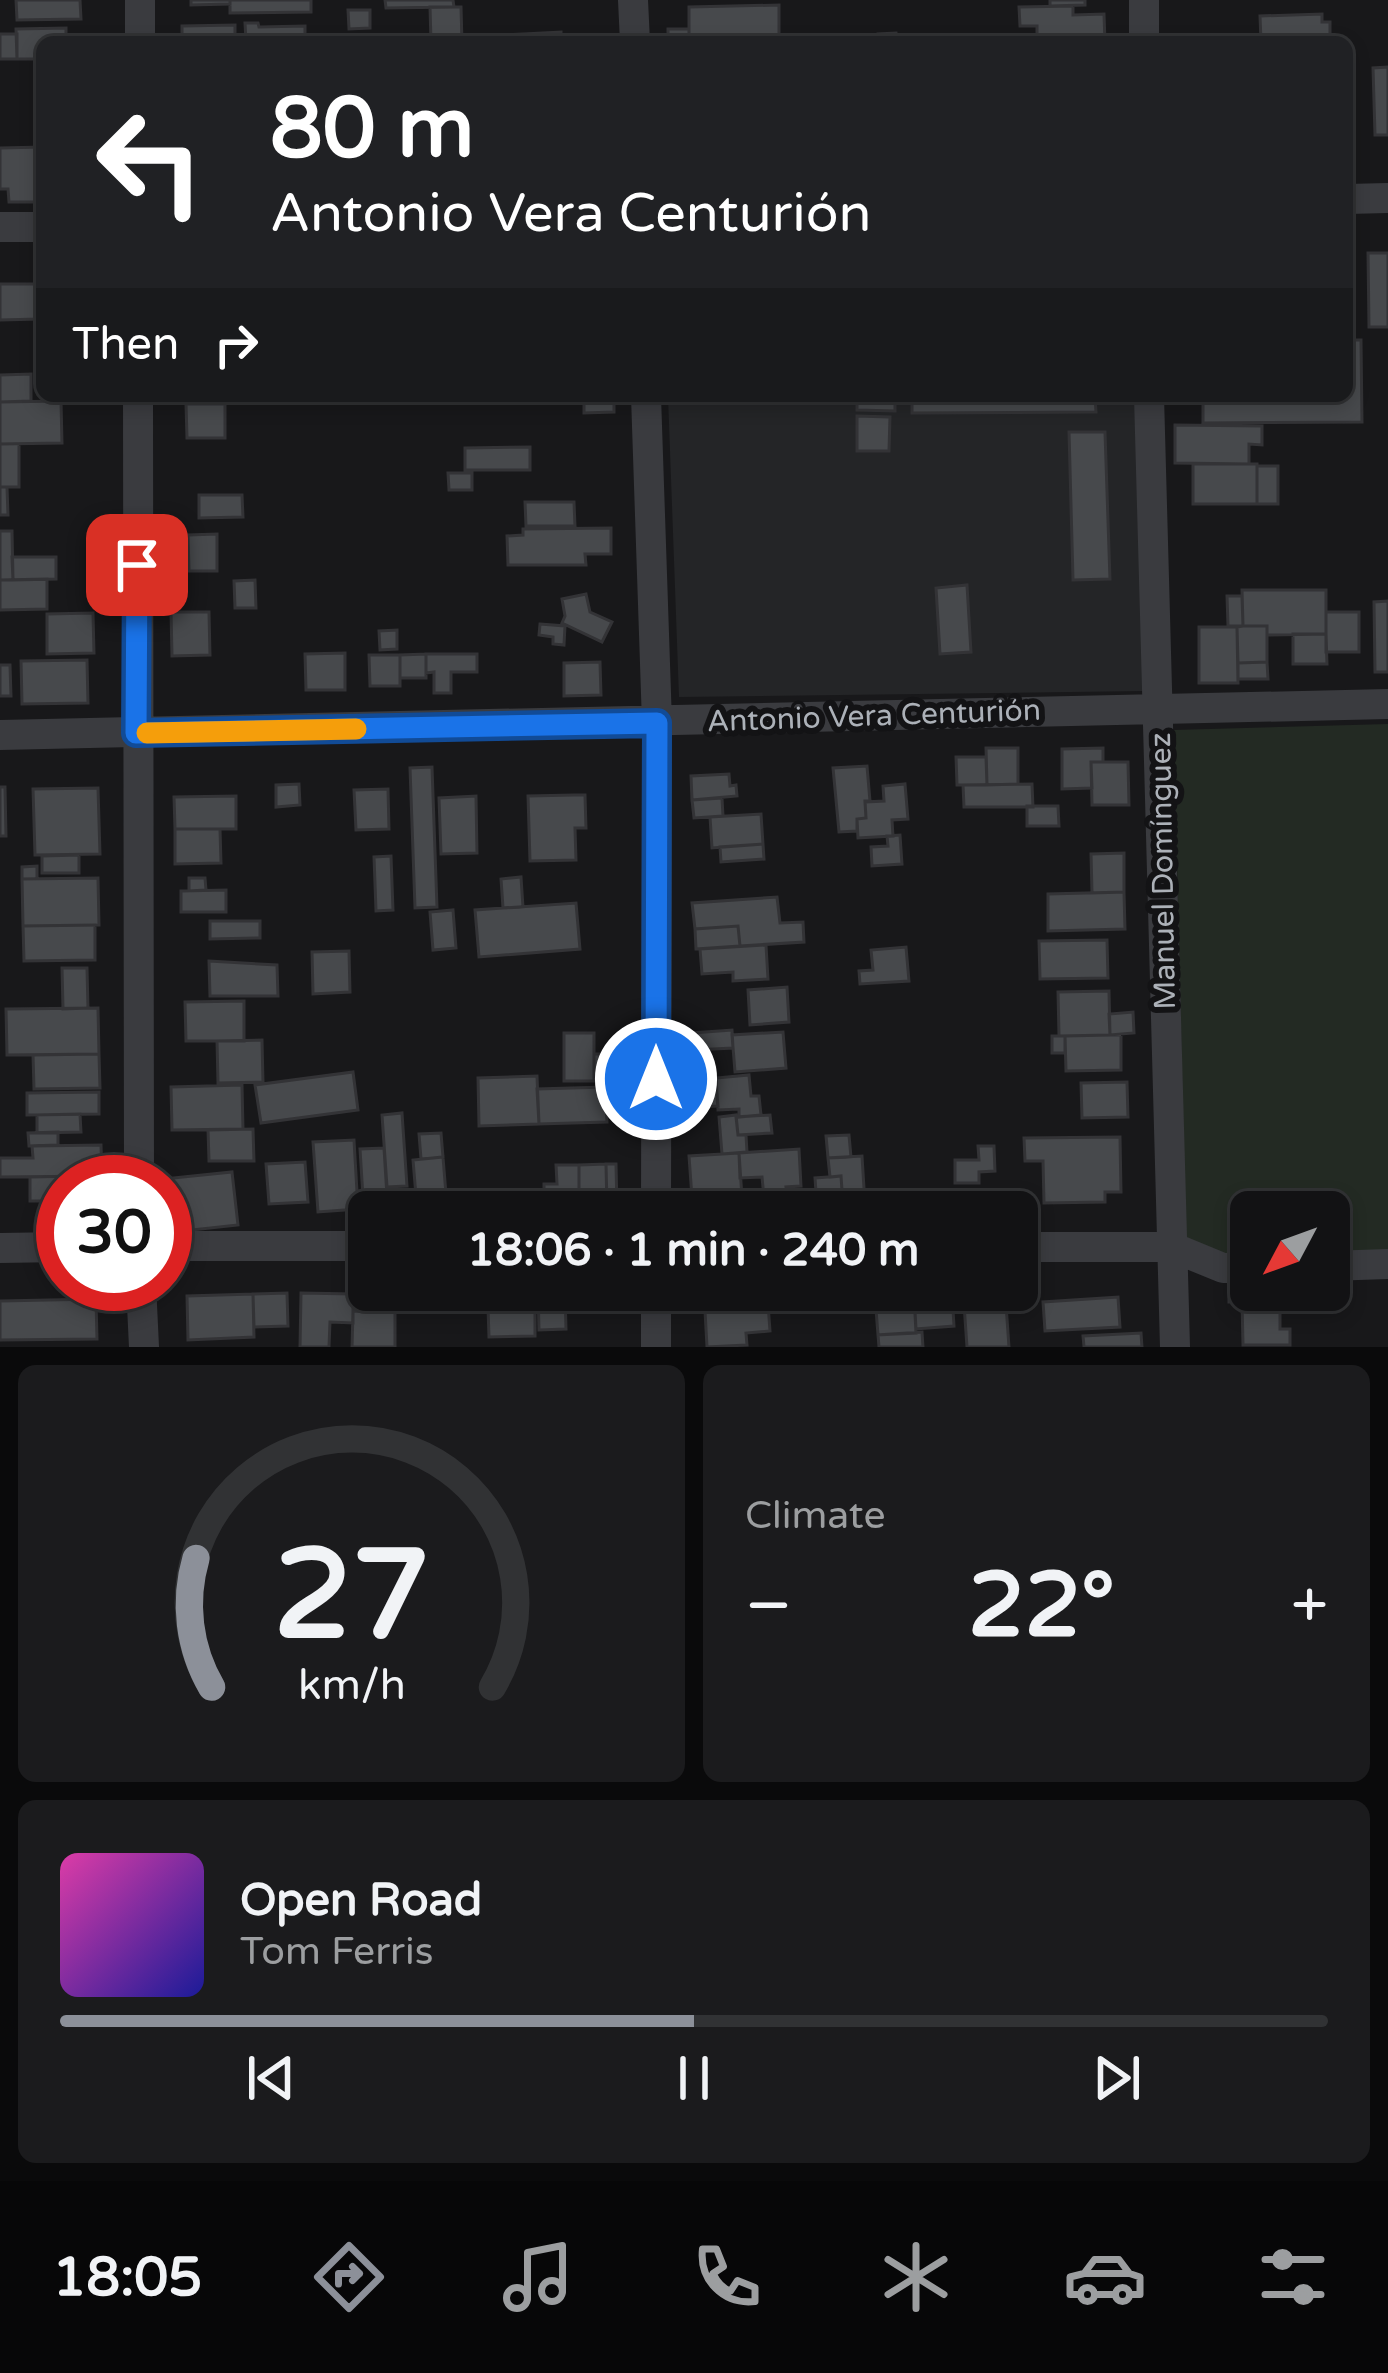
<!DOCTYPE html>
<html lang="en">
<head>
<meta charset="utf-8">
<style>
  body { margin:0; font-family:"Varela Round",sans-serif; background:#1b1b1d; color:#f1f3f6; height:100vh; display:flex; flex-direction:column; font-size:45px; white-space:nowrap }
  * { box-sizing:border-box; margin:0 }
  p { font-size:39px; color:#9c9ea0 }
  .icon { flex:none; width:66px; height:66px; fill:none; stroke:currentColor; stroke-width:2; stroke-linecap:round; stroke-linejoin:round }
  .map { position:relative; height:1347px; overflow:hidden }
  .panel { display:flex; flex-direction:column; gap:18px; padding:18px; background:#0a0a0b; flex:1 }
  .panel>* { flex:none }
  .hud { position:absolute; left:36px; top:36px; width:1317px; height:366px; border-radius:18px; box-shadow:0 6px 18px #0003,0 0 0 3px #313234; background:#202124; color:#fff; overflow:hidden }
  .needle { width:78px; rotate:229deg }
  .tools { position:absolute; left:1230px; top:1191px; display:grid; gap:24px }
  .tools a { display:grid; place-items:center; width:120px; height:120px; border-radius:18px; background:#121214; box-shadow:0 6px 18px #0003,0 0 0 3px #313234; font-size:60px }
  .speed { position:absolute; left:36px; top:1155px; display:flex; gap:24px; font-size:60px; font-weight:700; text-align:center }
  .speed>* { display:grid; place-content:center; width:156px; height:156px; border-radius:50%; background:#121214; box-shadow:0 6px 18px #0003,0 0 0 3px #313234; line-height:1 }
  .speed .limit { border:18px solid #d22; background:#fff; color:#111 }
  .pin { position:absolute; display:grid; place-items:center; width:102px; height:102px; color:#fff; margin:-51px; border-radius:24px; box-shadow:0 6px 18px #0006 }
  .me { position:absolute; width:132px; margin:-66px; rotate:0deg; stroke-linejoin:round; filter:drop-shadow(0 0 9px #0008) }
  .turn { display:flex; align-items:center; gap:42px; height:252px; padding:0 36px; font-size:54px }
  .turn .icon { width:156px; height:156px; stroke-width:2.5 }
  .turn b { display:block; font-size:84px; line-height:102px }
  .then { display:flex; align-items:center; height:114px; padding:0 36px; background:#0003; gap:24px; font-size:45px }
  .big { font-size:90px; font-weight:700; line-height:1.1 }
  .panel .card { flex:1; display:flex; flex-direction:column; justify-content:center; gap:18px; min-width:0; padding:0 42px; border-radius:18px; background:#1b1b1d }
  .panel .dial { align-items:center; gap:0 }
  .dial svg { height:312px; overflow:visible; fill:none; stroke:#313234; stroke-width:7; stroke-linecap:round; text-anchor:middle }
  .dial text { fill:#f1f3f6; stroke:none }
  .song { display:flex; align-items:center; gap:36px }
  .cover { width:144px; height:144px; border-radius:18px; background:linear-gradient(135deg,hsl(320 70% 55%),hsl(240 70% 35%)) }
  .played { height:12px; border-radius:6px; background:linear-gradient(90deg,#8c9099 50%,#313234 50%) }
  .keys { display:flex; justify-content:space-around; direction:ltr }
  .heat { display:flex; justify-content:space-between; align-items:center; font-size:66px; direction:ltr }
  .panel .tiles { flex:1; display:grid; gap:18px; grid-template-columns:1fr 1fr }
  .card:last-child { grid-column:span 2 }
  .trip { position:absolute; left:348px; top:1191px; width:690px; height:120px; border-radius:18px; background:#121214; box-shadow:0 6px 18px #0003,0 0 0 3px #313234; font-weight:700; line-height:120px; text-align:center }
  .menu { display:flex; height:192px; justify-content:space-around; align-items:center; background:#070708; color:#9c9ea0 }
  .menu .icon { width:84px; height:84px }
  .menu .current { color:#8c9099 }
  .menu b { font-size:54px; color:#f1f3f6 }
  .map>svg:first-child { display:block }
</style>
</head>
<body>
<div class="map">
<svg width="1388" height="1347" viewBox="0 0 1388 1347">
  <rect width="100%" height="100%" fill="#18181a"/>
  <!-- built -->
  <path fill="#242527" d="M668,396H1137L1145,691L679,697Z"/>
  <!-- green -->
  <path fill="#232a23" d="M1388,724V1252L1329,1253V1212H1251V1254L1224,1255L1186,1239L1174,730Z"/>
  <!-- building -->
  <path fill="#47494c" stroke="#333336" stroke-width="3" d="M16,0H80L81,19L17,20Z
    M191,0H230V4L191,5Z
    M230,0H311V12L230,13Z
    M385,0H453L454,7L386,8Z
    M1050,0H1085V5L1050,6Z
    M779,5V42H689V7Z
    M1073,6V15L1104,14L1105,42H1037V26H1020L1019,7Z
    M430,7H461L462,42H431Z
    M348,10H370V28L349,29Z
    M1322,14V22H1330V42H1261L1260,16Z
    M245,23H258L259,27L305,26V42H246Z
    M235,25V42H182V26Z
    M66,28V42H42V59H17L16,29Z
    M668,29H689V42H668Z
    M561,32V42H462V37Z
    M896,33L897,42H878V34Z
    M0,34H17V59H0Z
    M1388,67V135H1375L1373,68Z
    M42,147V202H9L8,189H0V148Z
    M1368,253H1388V327H1369Z
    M38,260H42V307H39Z
    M0,284H38L39,319L0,320Z
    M1347,340H1361L1362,422L1203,423V396H1347Z
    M31,374V401L0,402V375Z
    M584,396H614V412L584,413Z
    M857,396H895V411L857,410Z
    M912,396H1095L1096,412L912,413Z
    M61,401L62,443L0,444V402Z
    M186,404H225V438H187Z
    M857,416L890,417L889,451H857Z
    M1175,425L1262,426V445L1249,444V464L1175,463Z
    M1069,432H1105L1110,579L1073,580Z
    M0,444H19V487H0Z
    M530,447V470H465V448Z
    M1193,464H1257V504H1193Z
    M1257,466H1278V504H1257Z
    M448,473H472V490H449Z
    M0,487H7L8,515H0Z
    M199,495H242L243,517L199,518Z
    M525,502H574L575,526H526Z
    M611,528V554H585L586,565H508L507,536L523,535V529Z
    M0,531H12L13,580H0Z
    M217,534V571H189L188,535Z
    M12,557H56V579L13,580Z
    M47,579V609L0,610V580Z
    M255,580L256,608H235L234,581Z
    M967,585L971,652L940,654L936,588Z
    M1242,590H1326V634L1267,635V626H1243Z
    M586,594L590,612L612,622L602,642L562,623L565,616L562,599Z
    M1227,596H1242L1243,626H1228Z
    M1388,601V672H1375L1374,602Z
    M171,612H209L210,655L172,656Z
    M1326,612H1359V652H1326Z
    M93,613L94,653L47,654V614Z
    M540,624L565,626L564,645L553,644V637L539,635Z
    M1243,626H1267V662L1238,663L1237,627Z
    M1199,627H1237L1238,683H1199Z
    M397,630V649L380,650L379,631Z
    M1293,634H1326L1327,664H1293Z
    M345,653V690H306L305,654Z
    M426,654H477V672H451V693H434V672L426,673Z
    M426,654V678H400V655Z
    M369,655H400V686H370Z
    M87,660L88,703L22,704L21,661Z
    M600,662L601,695L564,696V663Z
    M1267,662L1268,679H1238V663Z
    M0,665H10L11,696H0Z
    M986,748H1018V784L987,785Z
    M1103,748V762H1091L1092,788L1062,789V749Z
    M956,757H986L987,785H957Z
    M1091,762H1128L1129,805H1092Z
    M867,766L870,801H865L866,818L857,819V831L839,832L833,768Z
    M432,767L437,907L415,908L410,768Z
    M729,774L730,786L736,785L737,796L692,800L691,776Z
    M299,784L300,805L276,807V785Z
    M905,784L908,819L892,820L893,836L858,838L857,819L866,818L865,802L884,801L883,786Z
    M1032,784L1033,807H964L963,785Z
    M0,787H5L6,836H0Z
    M98,788L100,854L35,855L33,789Z
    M388,789L389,829L356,830L354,790Z
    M574,795H585L586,828H575L576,860L530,861L528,796Z
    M236,796V829H175L174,797Z
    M476,796L477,853L441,854L439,798Z
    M722,798L723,816L694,818L692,800Z
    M1027,806H1058L1059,826H1027Z
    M761,814L763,844L712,848L710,817Z
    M175,829H220L221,863L175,864Z
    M900,835L902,864L872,866L871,847L888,846L887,836Z
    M763,844L764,859L721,862L720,847Z
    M1124,853V892L1092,893L1091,854Z
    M79,855V873H42V856Z
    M391,856L393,910L376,911L374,857Z
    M37,866V879H22V867Z
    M521,877L523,907L503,908L501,879Z
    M98,878L99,925L23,926L22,879Z
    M189,878H205L206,890L189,891Z
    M226,890V912H181V891Z
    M1124,892L1125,929L1048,931V894Z
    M777,897L780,923L803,922L804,942L740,946L738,926L695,929L692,903Z
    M576,903L580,949L479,957L475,910Z
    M453,910L456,948L433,950L430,912Z
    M210,921H260V938L210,939Z
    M95,925V960L24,961L23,926Z
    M738,926L740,946L696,949L695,929Z
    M1107,940L1108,978L1040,979L1039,941Z
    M766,945L768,979L733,981V972L702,974L700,949Z
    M906,947L909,981L860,984L859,971L873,970L871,950Z
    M349,951L350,992L313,994L312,952Z
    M209,961L277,965L278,996H210Z
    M62,968H87L88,1008L63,1009Z
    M787,987L789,1022L750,1025L748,990Z
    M1109,991L1110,1035L1059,1036L1058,992Z
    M244,1001V1041H186L185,1002Z
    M98,1008L99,1054L7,1055L6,1009Z
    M1133,1012L1134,1033L1110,1035L1109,1014Z
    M732,1030L733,1048L694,1050L692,1033Z
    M783,1032L786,1068L735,1072L732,1035Z
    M564,1033H594V1081H564Z
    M1110,1035H1121V1070L1066,1071L1065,1036Z
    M1052,1036H1065V1053H1052Z
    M262,1040L263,1082L218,1083L217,1041Z
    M99,1054L100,1088L34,1089L33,1055Z
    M594,1054H627V1081H594Z
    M715,1067L718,1106L698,1107L695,1068Z
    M353,1072L358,1110L261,1123L255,1085Z
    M749,1075L751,1096H759L761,1115L739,1117V1109L718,1110L716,1078Z
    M537,1076L539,1124L479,1126L478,1078Z
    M1127,1082L1128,1117L1082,1118L1081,1083Z
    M242,1085L243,1129L172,1130L171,1087Z
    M605,1087L607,1122L539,1124L537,1089Z
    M99,1092V1114L27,1115V1093Z
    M402,1113L407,1186L387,1187L382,1115Z
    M80,1114L81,1132L37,1133V1115Z
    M736,1115L738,1135H746L747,1152L722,1154L719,1117Z
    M770,1115L772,1133L738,1135L736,1117Z
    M253,1129L254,1161H209L208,1130Z
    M58,1132V1145L29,1146L28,1133Z
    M441,1133L443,1157L421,1159L419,1134Z
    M849,1135L851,1157L828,1158L826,1136Z
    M1120,1137L1121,1192H1105V1202L1044,1203L1043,1161H1025L1024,1138Z
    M354,1140L358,1209L318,1212L313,1142Z
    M101,1145L102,1176L0,1177V1158H33L32,1146Z
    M978,1146H994L995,1171L979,1172V1183H955V1160H979Z
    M384,1148L388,1212L364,1214L360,1149Z
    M799,1149L801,1186L786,1187L787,1196L764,1198L762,1177L740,1178L739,1153Z
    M739,1153L743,1212H693L689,1156Z
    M862,1156L865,1204L843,1205L841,1176L830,1177L828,1158Z
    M443,1157L446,1194L416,1196L413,1160Z
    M305,1162L308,1202L269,1204L266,1164Z
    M606,1164H616L617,1207H607Z
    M606,1164L607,1207H579V1165Z
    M556,1165H579V1207H544V1184H557Z
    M232,1172L238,1225L183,1231L167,1215L163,1179Z
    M78,1176V1182H63V1201H30V1177Z
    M841,1176L843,1205L817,1207L815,1178Z
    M1229,1285H1248V1302H1229Z
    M767,1290L770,1331L746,1333L747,1345L707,1347L704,1293Z
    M963,1290H1005L1009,1347H967Z
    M565,1291L566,1329L539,1330L538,1292Z
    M952,1292L954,1326L916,1329L914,1294Z
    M287,1293L288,1326L254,1327L253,1294Z
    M301,1293L353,1294V1323L330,1322L329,1347H300Z
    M253,1294L254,1337L188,1340L187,1296Z
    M914,1294L916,1333L878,1335L875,1297Z
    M1118,1297L1120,1327L1045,1331L1043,1302Z
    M96,1299L97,1339L0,1340V1301Z
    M1242,1302H1280V1329H1290V1345H1243Z
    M535,1307V1336L489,1337L488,1308Z
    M353,1311L395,1312V1347H352Z
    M922,1332L923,1347H879L878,1335Z
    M1141,1333L1142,1347H1084L1083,1336Z"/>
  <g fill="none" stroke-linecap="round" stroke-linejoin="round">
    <!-- minor -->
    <path stroke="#3a3b3f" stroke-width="30" d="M633,0L635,42
      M140,42V0
      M1144,42V0
      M1347,199L1388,198
      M0,227H42
      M138,396L139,1182
      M646,396L657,723L656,1212
      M1149,396L1175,1347
      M0,735L1388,704
      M165,1246H369
      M1017,1247H1172L1223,1268H1251
      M0,1248L63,1247
      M1329,1266L1388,1264
      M141,1284L144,1347
      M656,1347V1290"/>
  </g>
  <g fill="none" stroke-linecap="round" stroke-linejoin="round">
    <!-- route casing -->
    <g stroke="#114b97" stroke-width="30">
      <path id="route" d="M137,565L136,733L657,723L656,1079"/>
    </g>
    <!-- route -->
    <use href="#route" stroke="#1a73e8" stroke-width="21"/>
    <!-- slow -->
    <path stroke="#f59e0b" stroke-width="21" d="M147,733L356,729"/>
  </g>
  <g text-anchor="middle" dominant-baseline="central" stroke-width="12" stroke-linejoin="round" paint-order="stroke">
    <!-- street labels -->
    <g font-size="30" fill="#acb1b8" stroke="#131315">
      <text transform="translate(874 716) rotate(-2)">Antonio Vera Centurión</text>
      <text transform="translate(1163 871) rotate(-91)">Manuel Domínguez</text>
    </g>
  </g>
</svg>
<div class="tools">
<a><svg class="needle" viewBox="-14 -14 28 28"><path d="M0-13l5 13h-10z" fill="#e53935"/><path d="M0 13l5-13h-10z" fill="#9c9ea0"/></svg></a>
</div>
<div class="speed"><div class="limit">30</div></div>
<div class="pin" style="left:137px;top:565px;background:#d93025"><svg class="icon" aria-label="arrive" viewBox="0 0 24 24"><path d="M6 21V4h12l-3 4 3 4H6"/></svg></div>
<svg class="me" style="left:656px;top:1079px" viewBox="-20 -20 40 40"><circle r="17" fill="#1a73e8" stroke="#fff" stroke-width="3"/><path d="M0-11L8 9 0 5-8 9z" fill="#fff"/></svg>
<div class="trip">18:06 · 1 min · 240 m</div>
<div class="hud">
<div class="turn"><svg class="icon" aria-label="left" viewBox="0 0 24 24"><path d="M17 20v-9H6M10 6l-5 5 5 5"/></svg><div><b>80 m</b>Antonio Vera Centurión</div></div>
<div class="then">Then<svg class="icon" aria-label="right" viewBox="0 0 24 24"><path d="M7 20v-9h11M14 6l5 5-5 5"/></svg></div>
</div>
</div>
<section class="panel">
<div class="tiles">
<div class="card dial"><svg viewBox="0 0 100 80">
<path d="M14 69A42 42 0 1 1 86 69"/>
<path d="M14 69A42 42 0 0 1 10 36" stroke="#8c9099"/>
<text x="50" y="56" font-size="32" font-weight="700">27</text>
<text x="50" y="72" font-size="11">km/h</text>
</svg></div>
<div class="card"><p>Climate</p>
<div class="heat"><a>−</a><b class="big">22°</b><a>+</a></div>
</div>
<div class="card">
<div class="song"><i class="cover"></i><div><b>Open Road</b><p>Tom Ferris</p></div></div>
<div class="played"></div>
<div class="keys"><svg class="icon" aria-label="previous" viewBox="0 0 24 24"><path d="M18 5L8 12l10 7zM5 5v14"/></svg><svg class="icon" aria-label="pause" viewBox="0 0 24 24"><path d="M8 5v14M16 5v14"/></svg><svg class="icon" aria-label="next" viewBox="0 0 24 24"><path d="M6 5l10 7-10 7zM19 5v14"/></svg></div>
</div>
</div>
</section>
<nav class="menu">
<b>18:05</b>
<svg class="icon current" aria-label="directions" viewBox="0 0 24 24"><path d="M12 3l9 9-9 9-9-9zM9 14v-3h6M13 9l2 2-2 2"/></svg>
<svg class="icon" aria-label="music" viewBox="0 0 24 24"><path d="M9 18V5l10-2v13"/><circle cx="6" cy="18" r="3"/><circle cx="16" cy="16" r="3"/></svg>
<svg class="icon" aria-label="phone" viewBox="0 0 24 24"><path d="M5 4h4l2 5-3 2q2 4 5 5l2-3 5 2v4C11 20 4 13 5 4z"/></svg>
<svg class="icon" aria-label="climate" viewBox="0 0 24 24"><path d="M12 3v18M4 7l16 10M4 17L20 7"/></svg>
<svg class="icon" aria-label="car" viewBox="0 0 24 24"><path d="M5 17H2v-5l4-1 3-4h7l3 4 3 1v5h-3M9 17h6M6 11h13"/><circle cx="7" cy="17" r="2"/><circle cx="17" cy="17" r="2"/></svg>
<svg class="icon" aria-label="filters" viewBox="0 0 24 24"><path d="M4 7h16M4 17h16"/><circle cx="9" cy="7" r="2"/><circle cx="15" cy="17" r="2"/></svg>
</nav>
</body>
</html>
